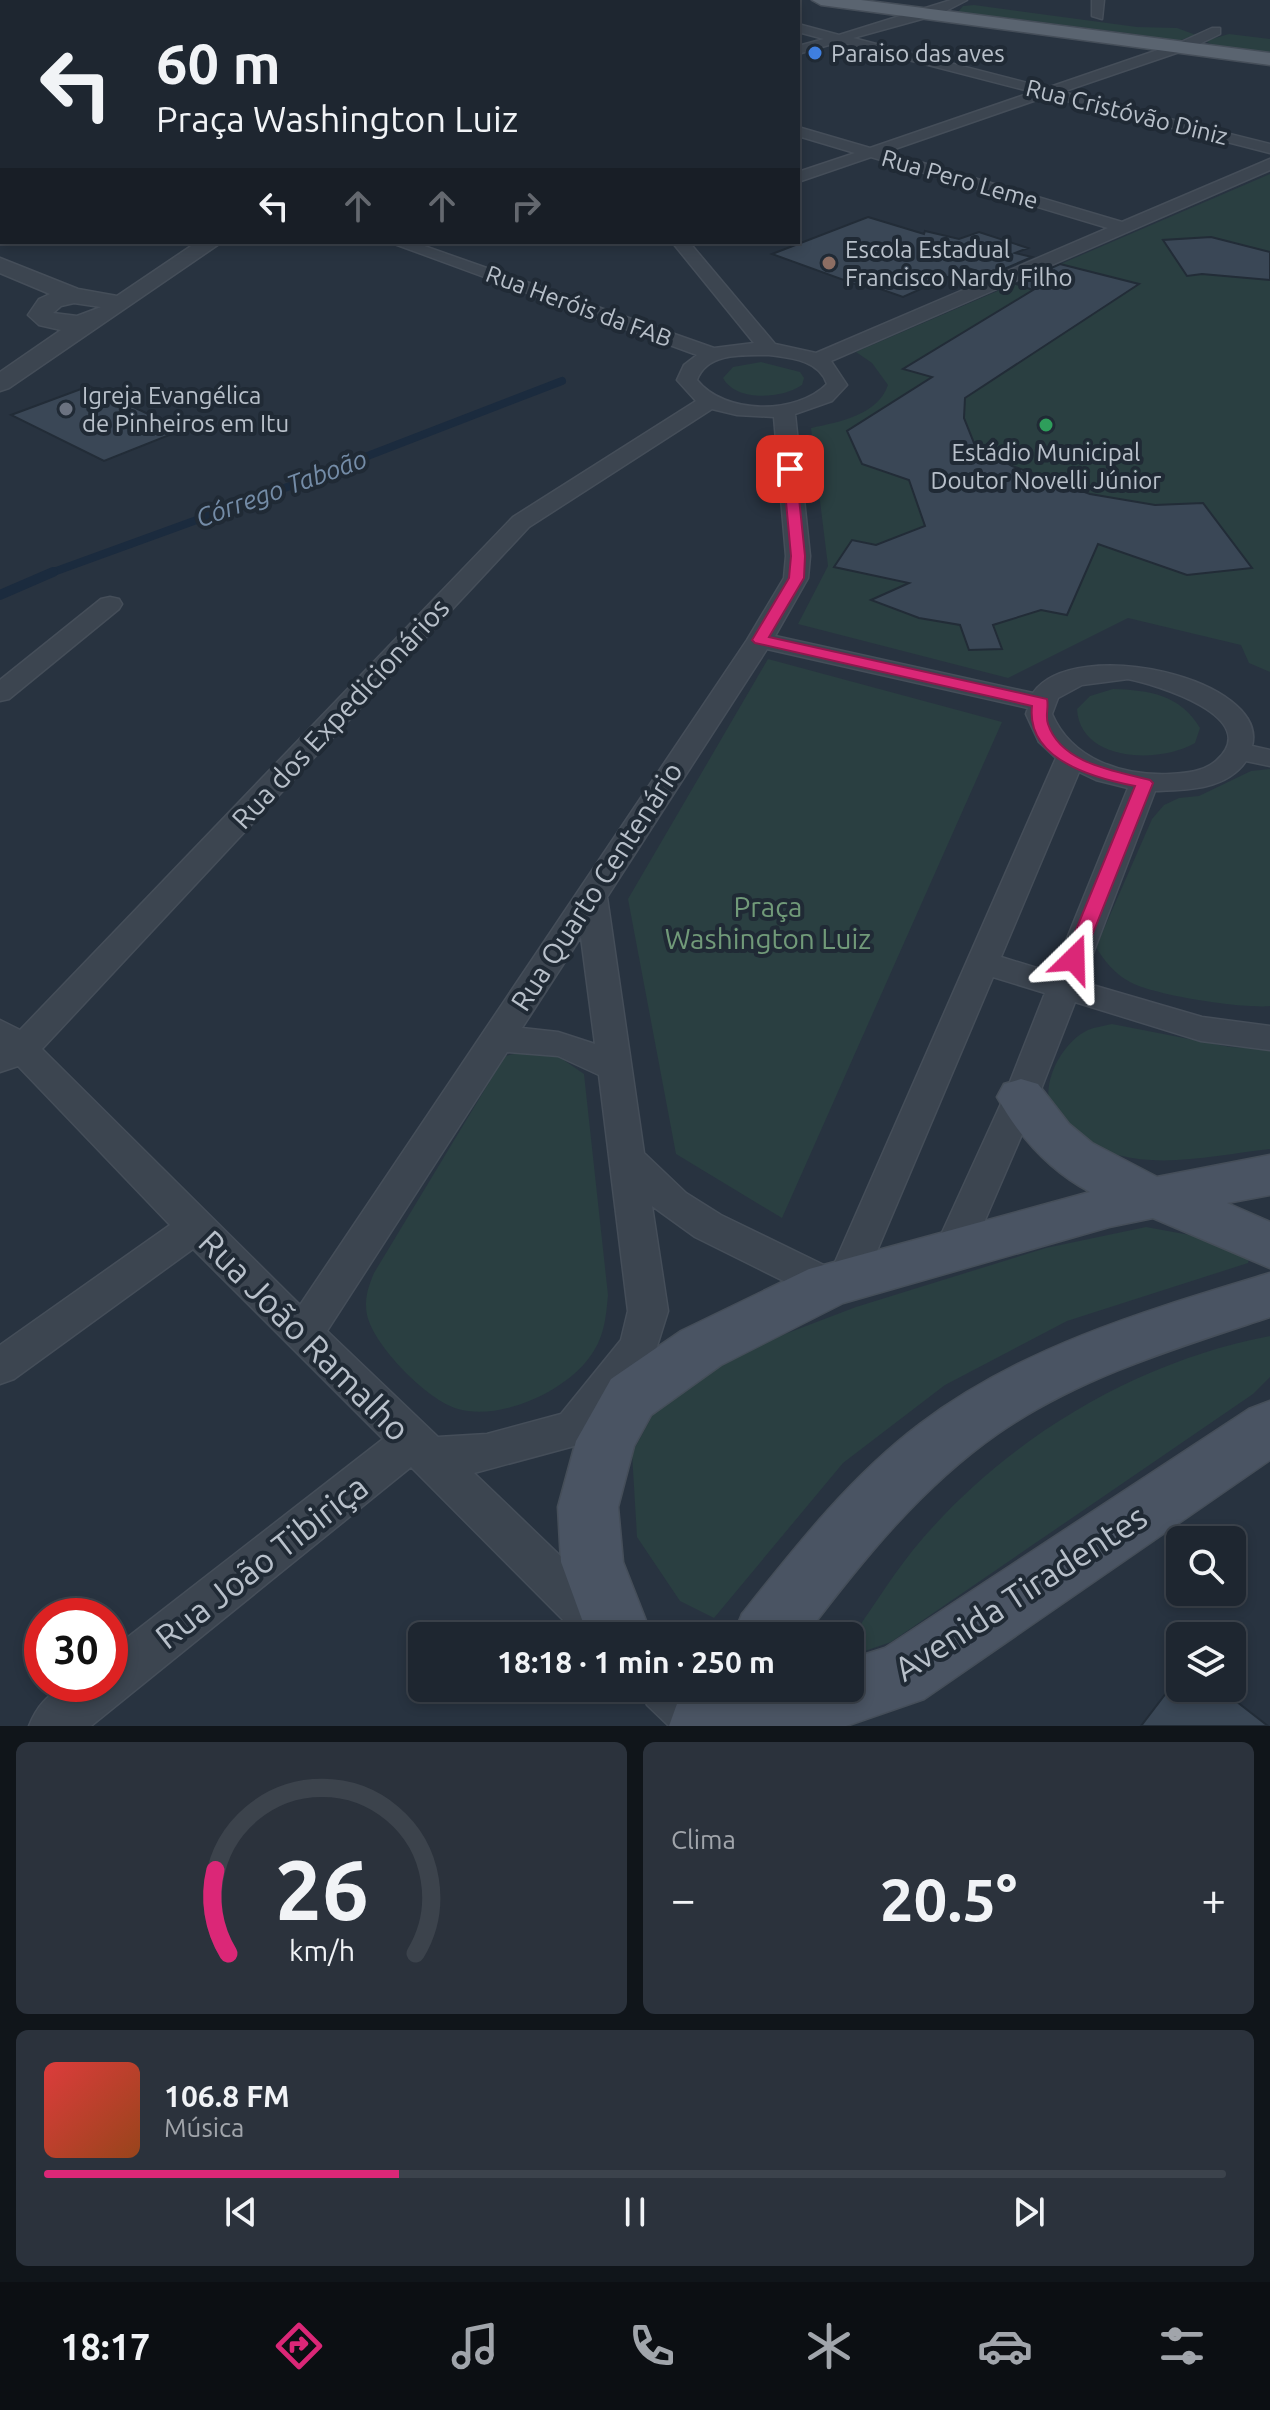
<!DOCTYPE html>
<html lang="pt">
<head>
<meta charset="utf-8">
<style>
  body { margin:0; font-family:Ubuntu,sans-serif; background:#2b323c; color:#f1f3f6; height:100vh; display:flex; flex-direction:column; font-size:30px; white-space:nowrap }
  * { box-sizing:border-box; margin:0 }
  p { font-size:26px; color:#a1a5ab }
  .icon { flex:none; width:44px; height:44px; fill:none; stroke:currentColor; stroke-width:2; stroke-linecap:round; stroke-linejoin:round }
  .map { position:relative; height:1726px; overflow:hidden }
  .panel { display:flex; flex-direction:column; gap:16px; padding:16px; background:#10151a; flex:1 }
  .panel>* { flex:none }
  .top-card { position:absolute; left:0px; top:0px; width:800px; height:244px; box-shadow:0 4px 12px #0003,0 0 0 2px #3c434c; background:#1e2630; color:#f1f3f6; overflow:hidden }
  .tools { position:absolute; left:1166px; top:1526px; display:grid; gap:16px }
  .tools a { display:grid; place-items:center; width:80px; height:80px; border-radius:12px; background:#1e2630; box-shadow:0 4px 12px #0003,0 0 0 2px #3c434c; font-size:40px }
  .speed { position:absolute; left:24px; top:1598px; display:flex; gap:16px; font-size:40px; font-weight:700; text-align:center }
  .speed>* { display:grid; place-content:center; width:104px; height:104px; border-radius:50%; background:#1e2630; box-shadow:0 4px 12px #0003,0 0 0 2px #3c434c; line-height:1 }
  .speed .limit { border:12px solid #d22; background:#fff; color:#111 }
  .pin { position:absolute; display:grid; place-items:center; width:68px; height:68px; color:#fff; margin:-34px; border-radius:16px; box-shadow:0 4px 12px #0006 }
  .me { position:absolute; width:88px; margin:-44px; rotate:22deg; stroke-linejoin:round; filter:drop-shadow(0 0 6px #0008) }
  .turn { display:flex; align-items:center; gap:28px; height:168px; padding:0 24px; font-size:36px }
  .turn .icon { width:104px; height:104px; stroke-width:2.5 }
  .turn b { display:block; font-size:56px; line-height:68px }
  .lanes { display:flex; align-items:center; height:76px; padding:0 24px; background:#0003; justify-content:center; gap:40px; direction:ltr }
  .lanes .off { opacity:.35 }
  .big { font-size:60px; font-weight:700; line-height:1.1 }
  .panel .card { flex:1; display:flex; flex-direction:column; justify-content:center; gap:12px; min-width:0; padding:0 28px; border-radius:12px; background:#2b323c }
  .panel .dial { align-items:center; gap:0 }
  .dial svg { height:208px; overflow:visible; fill:none; stroke:#3c434c; stroke-width:7; stroke-linecap:round; text-anchor:middle }
  .dial text { fill:#f1f3f6; stroke:none }
  .song { display:flex; align-items:center; gap:24px }
  .cover { width:96px; height:96px; border-radius:12px; background:linear-gradient(135deg,hsl(0 70% 55%),hsl(20 70% 35%)) }
  .played { height:8px; border-radius:4px; background:linear-gradient(90deg,#db2777 30%,#3c434c 30%) }
  .keys { display:flex; justify-content:space-around; direction:ltr }
  .heat { display:flex; justify-content:space-between; align-items:center; font-size:44px; direction:ltr }
  .panel .tiles { flex:1; display:grid; gap:16px; grid-template-columns:1fr 1fr }
  .card:last-child { grid-column:span 2 }
  .trip { position:absolute; left:408px; top:1622px; width:456px; height:80px; border-radius:12px; background:#1e2630; box-shadow:0 4px 12px #0003,0 0 0 2px #3c434c; font-weight:700; line-height:80px; text-align:center }
  .tabs { display:flex; height:128px; justify-content:space-around; align-items:center; background:#0c0f13; color:#a1a5ab }
  .tabs .icon { width:56px; height:56px }
  .tabs .active { color:#db2777 }
  .tabs b { font-size:36px; color:#f1f3f6 }
  .map>svg:first-child { display:block }
</style>
</head>
<body>
<div class="map">
<svg width="1270" height="1726" viewBox="0 0 1270 1726">
  <rect width="100%" height="100%" fill="#283340"/>
  <!-- green -->
  <path fill="#2a3f41" d="M974,5L1137,27L1177,28L1196,35L1178,41L1140,38L1149,36L1003,17L989,20L958,12L963,6Z
    M1229,34L1270,39V56L1219,48L1205,41Z
    M1270,174V672L1249,663L1241,645L1128,618L1008,678L798,624L828,566L811,428C839,422 878,415 888,385L872,363L856,352Z
    M761,362L800,372L804,378L802,385C782,399 736,402 723,378L733,367Z
    M768,659L1002,722L782,1218L676,1154L628,899Z
    M1113,689C1149,690 1181,695 1200,728L1195,743C1159,764 1080,762 1077,709L1090,696Z
    M1270,769V1006C1243,1009 1153,995 1130,982C1115,974 1104,961 1096,947L1152,819L1164,805L1179,798L1199,796L1251,771Z
    M1112,1024L1230,1047L1270,1049V1149C1222,1154 1166,1168 1118,1155C1097,1149 1070,1136 1056,1118C1035,1091 1061,1042 1088,1030C1095,1027 1104,1026 1112,1024Z
    M523,1052L558,1056L584,1074L608,1295C606,1318 604,1339 589,1358C564,1392 500,1421 458,1409C427,1400 374,1346 367,1315C364,1300 368,1287 374,1273L505,1056Z
    M1146,1227L1239,1244L1250,1255L1248,1263L1067,1321L945,1385L843,1463L714,1618L680,1601L637,1537L632,1453L659,1403L717,1360L856,1307L1046,1248Z
    M1270,1336V1377L1253,1394L891,1642L856,1654L850,1648V1640C871,1610 890,1579 913,1550C1001,1442 1133,1362 1270,1336Z"/>
  <g fill="none" stroke-linecap="round" stroke-linejoin="round">
    <!-- stream-far1 -->
    <path stroke="#1b2b3e" stroke-width="8" d="M48,574L282,489L562,381"/>
    <!-- stream -->
    <path stroke="#1b2b3e" stroke-width="10" d="M0,595L53,572"/>
  </g>
  <!-- building -->
  <path fill="#3a4756" stroke="#222c37" stroke-width="2" d="M868,217L924,234L925,231L959,239L979,232L1028,248L1015,253L1032,257L990,275L968,268L903,297L869,285L863,287L772,254Z
    M1211,237L1270,252V280L1202,274L1187,276L1163,240Z
    M1060,264L1139,284L965,398L964,418L974,443L1012,466L1090,494L1155,505L1203,503L1252,568L1187,575L1098,544L1067,615L1041,610L993,625L1002,649L969,650L960,625L919,618L871,600L909,583L834,567L852,540L876,545L925,526L909,480L862,464L847,431L932,377L903,369L1033,290L1016,284Z
    M89,386L182,430L104,461L11,415Z
    M1170,1688H1219L1268,1726H1141Z"/>
  <g fill="none" stroke-linecap="round" stroke-linejoin="round">
    <!-- minor casing -->
    <g stroke="#454e59" stroke-width="3">
      <path id="minor" d="M951,0H967L940,14L853,38L1047,88L1181,42L1212,28H1220V34L1191,48L1062,92L1270,144V153L1048,96L886,152L1122,222L1270,159V170L831,361L847,385L832,401L795,414L810,556L808,578L775,636L1033,693C1074,634 1270,679 1252,746L1270,750V766L1246,761C1226,790 1187,790 1155,791L1082,982L1202,1017L1270,1026V1050L1201,1041L1075,1002L1038,1097L973,1248L967,1259L954,1263L941,1259L935,1248L1004,1097L1045,993L993,977L860,1291L828,1301L814,1296L695,1237L652,1206L668,1311L653,1359L589,1442L474,1473L627,1620L634,1636H579L411,1467L91,1726H29C46,1684 71,1684 110,1684V1651L383,1439L193,1249L14,1379L0,1384V1345L170,1225L18,1066L0,1072V1020L20,1030L513,517L696,401L677,380L684,365L697,355L389,242H413L714,348L754,343L672,242H689L775,344L816,353L1108,228L871,157L798,182V172L855,153L798,136V127L870,148L1033,92L839,42L798,54V46L824,39L798,32V24L839,35ZM769,355C791,358 819,360 827,384C796,415 725,415 697,380C707,352 744,355 769,355ZM712,409L737,415L774,417L786,556L784,578L747,640L300,1305L42,1049L529,527ZM767,649L1028,708L1026,714L1039,742L1056,758L832,1269L721,1215L686,1193L644,1153L607,897ZM1128,679C1154,684 1266,717 1216,761C1203,772 1186,773 1170,774C1123,776 1072,760 1052,714L1058,698L1082,685ZM1079,772L1096,780L1128,788L1053,973L1001,957ZM581,937L595,1044L558,1032L522,1028ZM507,1052L558,1056L599,1075L628,1311L621,1340L561,1414L487,1434L438,1437L327,1331Z
        M1092,0H1104L1102,19L1092,16Z
        M0,97H2V106H0Z
        M110,597L119,599L122,604L119,609L9,699L0,701V680L101,599Z
        M640,1688H698L719,1708L726,1726H669L647,1705Z"/>
    </g>
    <!-- tertiary casing -->
    <g stroke="#454e59" stroke-width="3">
      <path id="tertiary" d="M675,0H698L673,2Z
        M197,242H222L9,388L0,391V372L61,330L39,325L28,315L39,299L50,294L0,273V258L78,289L117,296ZM74,303L101,307L77,316L53,313L61,306Z"/>
    </g>
    <!-- secondary casing -->
    <g stroke="#454e59" stroke-width="3">
      <path id="secondary" d="M1021,1079L1038,1084L1069,1124L1092,1143L1157,1177L1270,1155V1195L1227,1203L1270,1222V1268L1153,1218L1109,1227L843,1303L721,1365L651,1415L634,1446L618,1507L623,1562L652,1636H588L561,1562L558,1507L576,1441L611,1379L681,1331L809,1269L1090,1192C1049,1170 1020,1138 997,1097L1004,1084Z
        M1270,1273V1317C1176,1348 1079,1377 997,1434C920,1488 861,1562 805,1636H733L742,1614C796,1546 851,1476 920,1424C1023,1346 1148,1310 1270,1273Z
        M1270,1401V1460L924,1699L846,1726H669L678,1701L718,1688H850V1659L885,1648L1249,1409Z"/>
    </g>
    <!-- primary casing -->
    <g stroke="#454e59" stroke-width="3">
      <path id="primary" d="M812,0H861L1270,53V65L821,5Z"/>
    </g>
    <!-- minor -->
    <use href="#minor" fill="#3c4550" fill-rule="evenodd"/>
    <!-- tertiary -->
    <use href="#tertiary" fill="#3c4550" fill-rule="evenodd"/>
    <!-- secondary -->
    <use href="#secondary" fill="#4a5463" fill-rule="evenodd"/>
    <!-- primary -->
    <use href="#primary" fill="#5a6470" fill-rule="evenodd"/>
  </g>
  <!-- route -->
  <path fill="#db2777" stroke="#8e194d" stroke-width="2" d="M790,465L796,469L805,556L804,578L769,637L1047,699C1049,707 1045,716 1048,724C1061,764 1116,771 1150,780L1153,783L1081,963L1074,965L1064,959L1135,786C1093,778 1026,759 1032,706L755,643L752,640L789,578L791,556L783,469Z"/>
  <!-- markers -->
  <circle fill="#3f7fe0" stroke="#202a35" stroke-width="3" cx="815" cy="53" r="8"/>
  <circle fill="#8d6e63" stroke="#202a35" stroke-width="3" cx="829" cy="263" r="8"/>
  <circle fill="#6b7280" stroke="#202a35" stroke-width="3" cx="66" cy="409" r="8"/>
  <circle fill="#2e9e5b" stroke="#202a35" stroke-width="3" cx="1046" cy="425" r="8"/>
  <g text-anchor="middle" dominant-baseline="central" stroke-width="8" stroke-linejoin="round" paint-order="stroke">
    <!-- far-poi labels -->
    <g font-size="24" fill="#b8c0ca" stroke="#202a35" text-anchor="start">
      <text x="831" y="53">Paraiso das aves</text>
      <text x="845" y="249">Escola Estadual<tspan x="845" dy="28">Francisco Nardy Filho</tspan></text>
      <text x="82" y="395">Igreja Evangélica<tspan x="82" dy="28">de Pinheiros em Itu</tspan></text>
      <text x="1046" y="452" text-anchor="middle">Estádio Municipal<tspan x="1046" dy="28">Doutor Novelli Júnior</tspan></text>
    </g>
    <!-- far-street labels -->
    <g font-size="24" fill="#b8c0ca" stroke="#202a35">
      <text transform="translate(1127 112) rotate(14)">Rua Cristóvão Diniz</text>
      <text transform="translate(960 179) rotate(16)">Rua Pero Leme</text>
      <text transform="translate(579 306) rotate(20)">Rua Heróis da FAB</text>
    </g>
    <!-- far-water labels -->
    <g font-size="26" font-style="italic" fill="#748ca7" stroke="#202a35">
      <text transform="translate(281 488) rotate(-20)">Córrego Taboão</text>
    </g>
    <!-- street labels -->
    <g font-size="28" fill="#b8c0ca" stroke="#202a35">
      <text transform="translate(340 713) rotate(-47)">Rua dos Expedicionários</text>
      <text transform="translate(596 886) rotate(-57)">Rua Quarto Centenário</text>
    </g>
    <!-- park labels -->
    <g font-size="28" fill="#719a79" stroke="#202a35">
      <text x="768" y="906">Praça<tspan x="768" dy="32">Washington Luiz</tspan></text>
    </g>
    <!-- near-street labels -->
    <g font-size="34" fill="#b8c0ca" stroke="#202a35">
      <text transform="translate(305 1335) rotate(45)">Rua João Ramalho</text>
      <text transform="translate(261 1561) rotate(-38)">Rua João Tibiriça</text>
      <text transform="translate(1020 1592) rotate(-33)">Avenida Tiradentes</text>
    </g>
  </g>
</svg>
<div class="tools">
<a><svg class="icon" aria-label="search" viewBox="0 0 24 24"><circle cx="10" cy="10" r="6"/><path d="M15 15l6 6"/></svg></a>
<a><svg class="icon" aria-label="layers" viewBox="0 0 24 24"><path d="M12 4l9 5-9 5-9-5zM3 14l9 5 9-5"/></svg></a>
</div>
<div class="speed"><div class="limit">30</div></div>
<div class="pin" style="left:790px;top:469px;background:#d93025"><svg class="icon" aria-label="arrive" viewBox="0 0 24 24"><path d="M6 21V4h12l-3 4 3 4H6"/></svg></div>
<svg class="me" style="left:1074px;top:959px" viewBox="-20 -20 40 40"><path d="M0-17L14 15 0 8-14 15z" fill="#db2777" stroke="#fff" stroke-width="4"/></svg>
<div class="trip">18:18 · 1 min · 250 m</div>
<div class="top-card">
<div class="turn"><svg class="icon" aria-label="left" viewBox="0 0 24 24"><path d="M17 20v-9H6M10 6l-5 5 5 5"/></svg><div><b>60 m</b>Praça Washington Luiz</div></div>
<div class="lanes"><svg class="icon" aria-label="left" viewBox="0 0 24 24"><path d="M17 20v-9H6M10 6l-5 5 5 5"/></svg><svg class="icon off" aria-label="ahead" viewBox="0 0 24 24"><path d="M12 20V5M6 11l6-6 6 6"/></svg><svg class="icon off" aria-label="ahead" viewBox="0 0 24 24"><path d="M12 20V5M6 11l6-6 6 6"/></svg><svg class="icon off" aria-label="right" viewBox="0 0 24 24"><path d="M7 20v-9h11M14 6l5 5-5 5"/></svg></div>
</div>
</div>
<section class="panel">
<div class="tiles">
<div class="card dial"><svg viewBox="0 0 100 80">
<path d="M14 69A42 42 0 1 1 86 69"/>
<path d="M14 69A42 42 0 0 1 9 37" stroke="#db2777"/>
<text x="50" y="56" font-size="32" font-weight="700">26</text>
<text x="50" y="72" font-size="11">km/h</text>
</svg></div>
<div class="card"><p>Clima</p>
<div class="heat"><a>−</a><b class="big">20.5°</b><a>+</a></div>
</div>
<div class="card">
<div class="song"><i class="cover"></i><div><b>106.8 FM</b><p>Música</p></div></div>
<div class="played"></div>
<div class="keys"><svg class="icon" aria-label="previous" viewBox="0 0 24 24"><path d="M18 5L8 12l10 7zM5 5v14"/></svg><svg class="icon" aria-label="pause" viewBox="0 0 24 24"><path d="M8 5v14M16 5v14"/></svg><svg class="icon" aria-label="next" viewBox="0 0 24 24"><path d="M6 5l10 7-10 7zM19 5v14"/></svg></div>
</div>
</div>
</section>
<nav class="tabs">
<b>18:17</b>
<svg class="icon active" aria-label="directions" viewBox="0 0 24 24"><path d="M12 3l9 9-9 9-9-9zM9 14v-3h6M13 9l2 2-2 2"/></svg>
<svg class="icon" aria-label="music" viewBox="0 0 24 24"><path d="M9 18V5l10-2v13"/><circle cx="6" cy="18" r="3"/><circle cx="16" cy="16" r="3"/></svg>
<svg class="icon" aria-label="phone" viewBox="0 0 24 24"><path d="M5 4h4l2 5-3 2q2 4 5 5l2-3 5 2v4C11 20 4 13 5 4z"/></svg>
<svg class="icon" aria-label="climate" viewBox="0 0 24 24"><path d="M12 3v18M4 7l16 10M4 17L20 7"/></svg>
<svg class="icon" aria-label="car" viewBox="0 0 24 24"><path d="M5 17H2v-5l4-1 3-4h7l3 4 3 1v5h-3M9 17h6M6 11h13"/><circle cx="7" cy="17" r="2"/><circle cx="17" cy="17" r="2"/></svg>
<svg class="icon" aria-label="filters" viewBox="0 0 24 24"><path d="M4 7h16M4 17h16"/><circle cx="9" cy="7" r="2"/><circle cx="15" cy="17" r="2"/></svg>
</nav>
</body>
</html>
